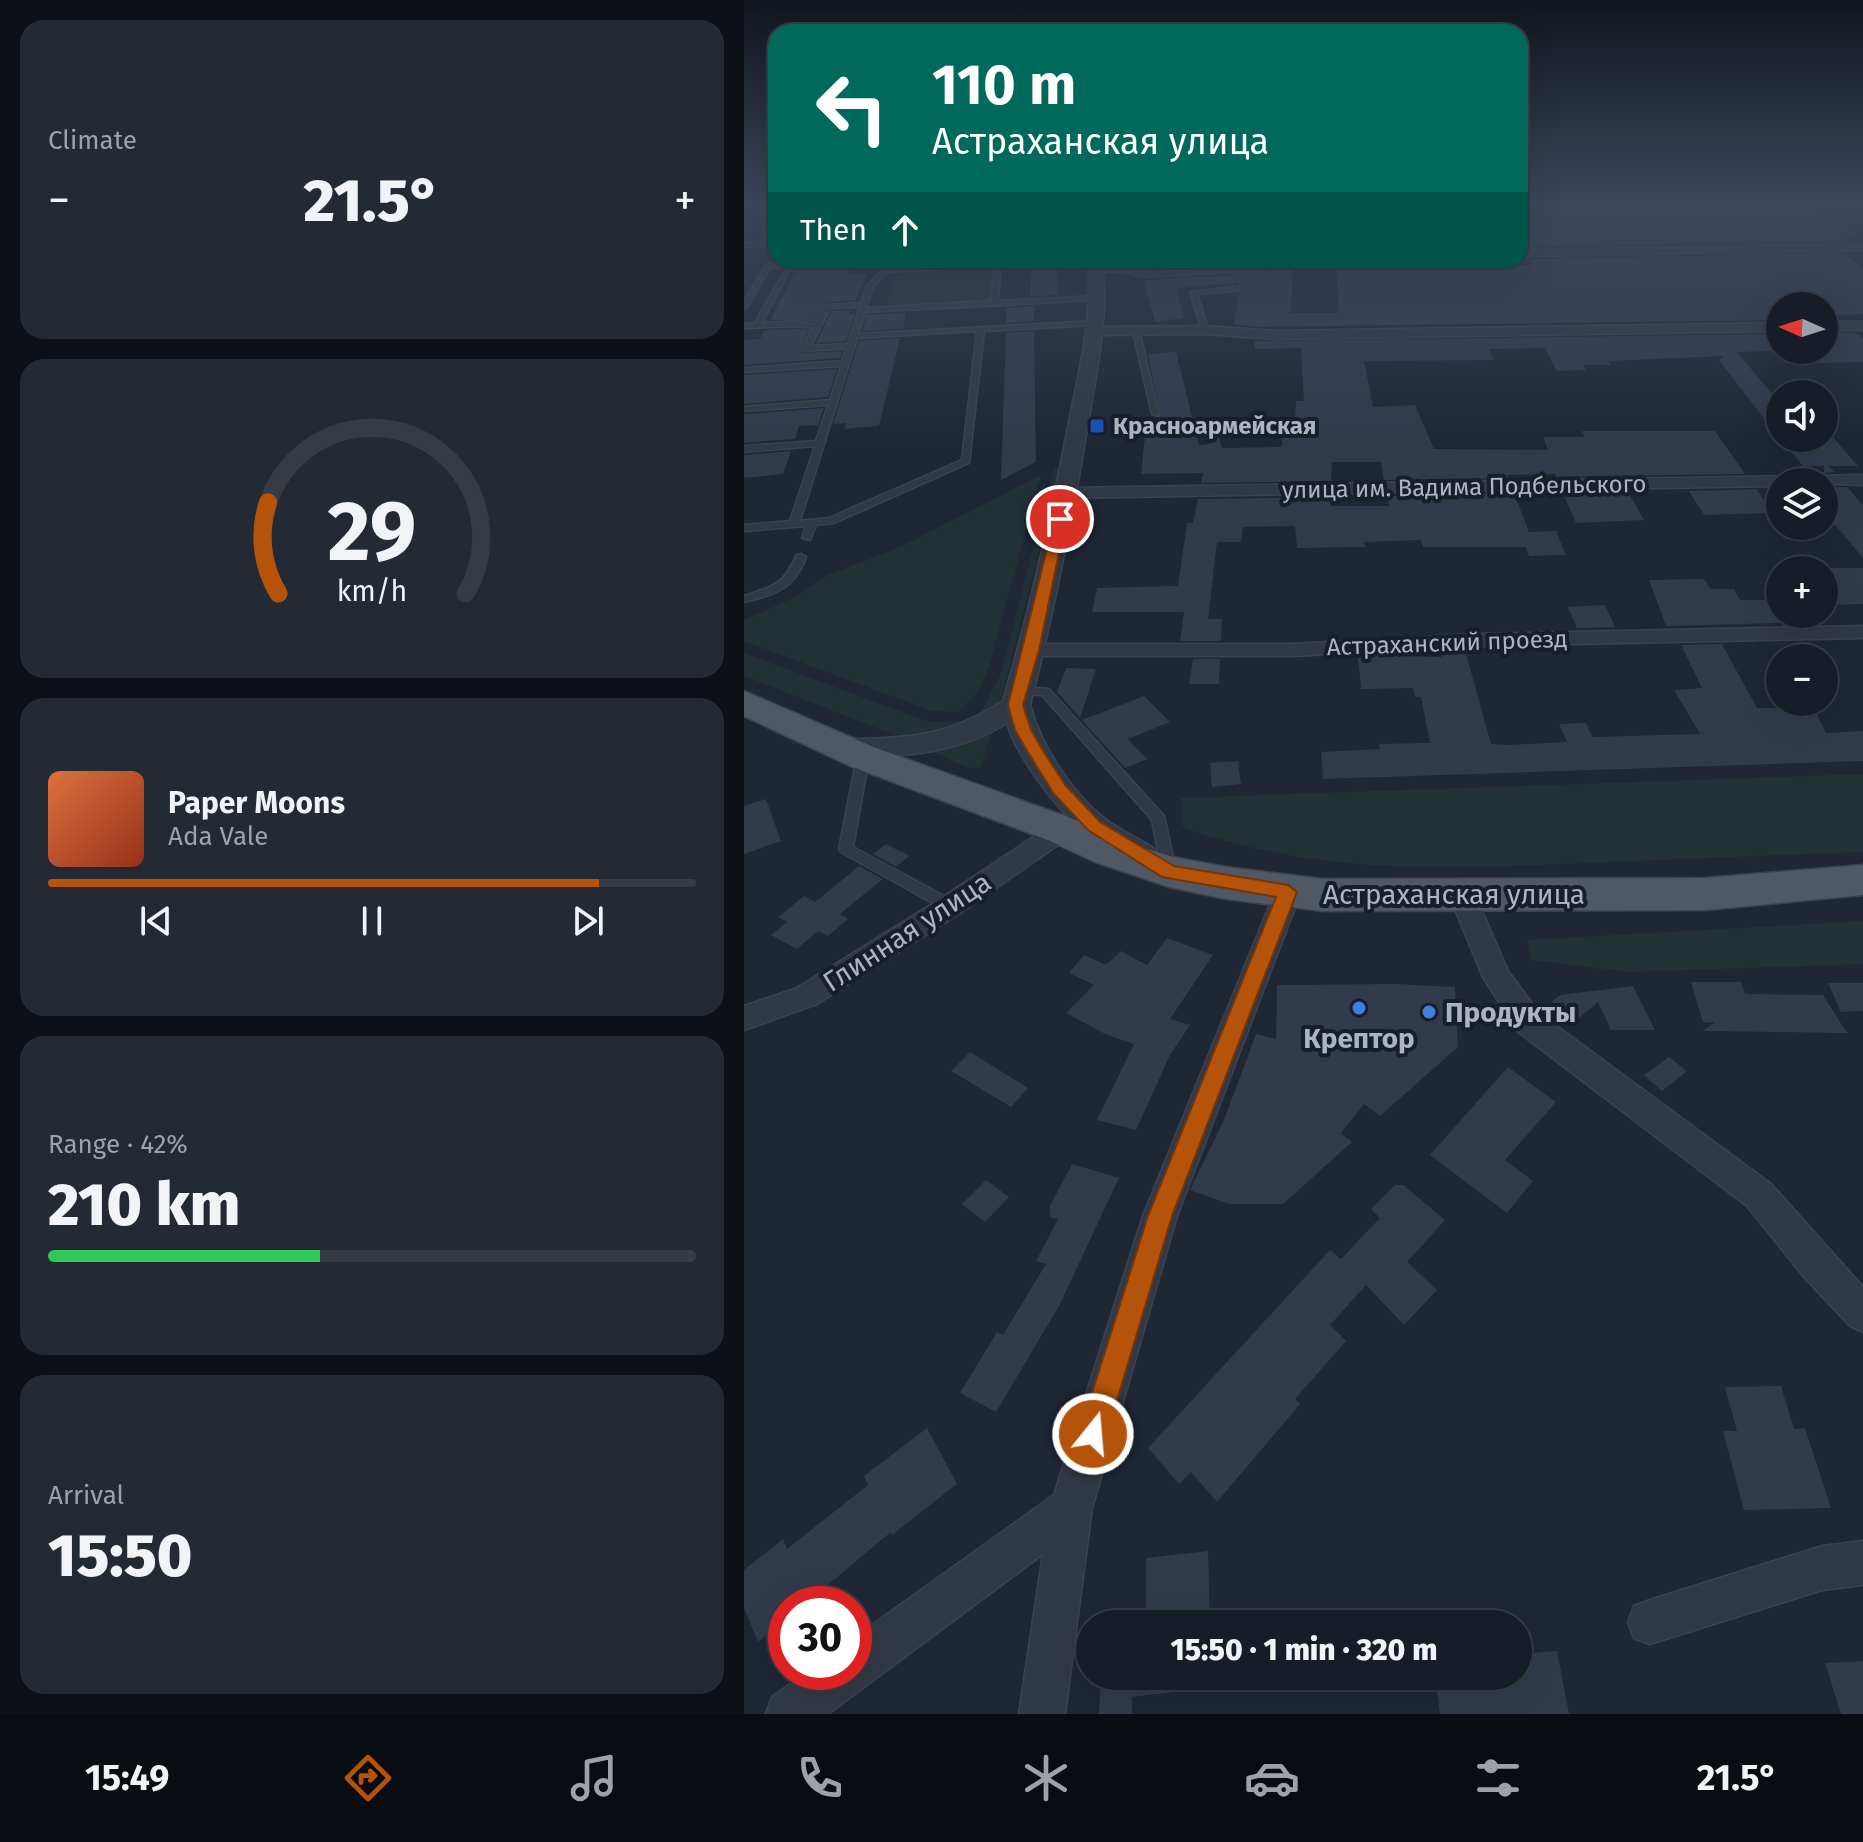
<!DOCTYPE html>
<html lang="en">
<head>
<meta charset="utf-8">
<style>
  body { margin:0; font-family:"Fira Sans",sans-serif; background:#242a34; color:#f1f3f6; height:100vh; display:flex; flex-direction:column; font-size:30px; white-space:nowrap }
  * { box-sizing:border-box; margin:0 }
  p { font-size:26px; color:#9ea2a8 }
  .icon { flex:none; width:44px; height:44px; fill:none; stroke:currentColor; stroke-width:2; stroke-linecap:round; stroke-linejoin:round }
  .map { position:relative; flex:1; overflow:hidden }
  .side { display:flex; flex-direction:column; gap:20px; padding:20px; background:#0d1016; width:744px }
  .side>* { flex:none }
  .top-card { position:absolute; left:24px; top:24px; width:760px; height:244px; border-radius:24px; box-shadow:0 8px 32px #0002,0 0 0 2px #363b45; background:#00695c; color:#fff; overflow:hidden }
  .needle { width:52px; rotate:273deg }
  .fabs { position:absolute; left:1022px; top:292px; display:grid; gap:16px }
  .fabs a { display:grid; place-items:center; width:72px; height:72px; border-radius:50%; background:#171d28; box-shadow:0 8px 32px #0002,0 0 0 2px #363b45; font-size:40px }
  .speed { position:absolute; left:24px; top:1586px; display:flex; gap:16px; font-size:40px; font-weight:700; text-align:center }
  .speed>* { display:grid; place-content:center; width:104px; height:104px; border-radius:50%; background:#171d28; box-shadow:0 8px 32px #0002,0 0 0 2px #363b45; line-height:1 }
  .speed .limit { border:12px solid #d22; background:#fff; color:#111 }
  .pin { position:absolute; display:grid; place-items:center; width:68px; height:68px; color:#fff; margin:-34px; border:4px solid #fff; border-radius:50%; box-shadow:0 2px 8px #0007 }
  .me { position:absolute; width:88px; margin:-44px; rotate:17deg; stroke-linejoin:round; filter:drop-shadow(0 0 6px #0008) }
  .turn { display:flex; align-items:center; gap:28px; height:168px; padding:0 32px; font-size:36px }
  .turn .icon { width:104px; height:104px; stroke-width:2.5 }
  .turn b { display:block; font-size:56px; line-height:68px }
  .then { display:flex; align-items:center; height:76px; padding:0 32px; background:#0003; gap:16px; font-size:30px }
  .big { font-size:60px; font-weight:800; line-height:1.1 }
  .side .tile { flex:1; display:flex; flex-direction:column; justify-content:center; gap:12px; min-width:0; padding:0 28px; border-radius:24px; background:#242a34 }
  .side .dial { align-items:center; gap:0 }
  .dial svg { height:208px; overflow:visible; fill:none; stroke:#363b45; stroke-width:7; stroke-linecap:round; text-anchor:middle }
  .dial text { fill:#f1f3f6; stroke:none }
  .song { display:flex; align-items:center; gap:24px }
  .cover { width:96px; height:96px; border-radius:12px; background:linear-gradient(135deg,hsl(20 70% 55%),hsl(10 70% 35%)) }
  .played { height:8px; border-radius:4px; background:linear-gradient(90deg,#b45309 85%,#363b45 85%) }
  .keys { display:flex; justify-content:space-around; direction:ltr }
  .heat { display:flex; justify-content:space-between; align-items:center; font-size:44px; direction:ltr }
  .charge { height:12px; border-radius:6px; background:linear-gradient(90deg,#34c759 42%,#363b45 0) }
  .trip { position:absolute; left:332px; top:1610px; width:456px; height:80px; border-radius:40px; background:#171d28; box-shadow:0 8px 32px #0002,0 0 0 2px #363b45; font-weight:800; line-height:80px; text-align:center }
  .tab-bar { display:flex; height:128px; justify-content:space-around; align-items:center; background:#090c10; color:#9ea2a8 }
  .tab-bar .icon { width:56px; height:56px }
  .tab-bar .on { color:#b45309 }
  .tab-bar b { font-size:36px; color:#f1f3f6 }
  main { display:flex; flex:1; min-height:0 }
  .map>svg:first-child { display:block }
</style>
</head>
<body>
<main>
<section class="side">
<div class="tile"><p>Climate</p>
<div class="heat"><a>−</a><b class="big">21.5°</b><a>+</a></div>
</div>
<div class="tile dial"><svg viewBox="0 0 100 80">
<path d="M14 69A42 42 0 1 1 86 69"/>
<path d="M14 69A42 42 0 0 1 10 34" stroke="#b45309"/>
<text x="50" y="56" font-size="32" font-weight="700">29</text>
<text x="50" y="72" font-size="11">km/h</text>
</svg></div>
<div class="tile">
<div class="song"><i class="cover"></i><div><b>Paper Moons</b><p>Ada Vale</p></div></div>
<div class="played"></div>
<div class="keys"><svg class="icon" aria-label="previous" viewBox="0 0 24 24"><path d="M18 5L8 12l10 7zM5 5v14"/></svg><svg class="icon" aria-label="pause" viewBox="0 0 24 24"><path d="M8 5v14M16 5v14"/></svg><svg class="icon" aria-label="next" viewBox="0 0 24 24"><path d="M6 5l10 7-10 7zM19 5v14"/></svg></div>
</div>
<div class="tile"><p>Range · 42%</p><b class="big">210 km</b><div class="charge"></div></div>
<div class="tile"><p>Arrival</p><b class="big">15:50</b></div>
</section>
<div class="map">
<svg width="1119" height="1714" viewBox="0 0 1119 1714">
  <rect width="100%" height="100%" fill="#1f2735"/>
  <!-- green -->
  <path fill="#213236" d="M32,212V220L20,237L0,241V223L6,214Z
    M251,269L247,302L141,308L152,274Z
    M310,469H316L257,699C238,727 183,738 151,735L0,676V653L185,722H214L236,713L256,676Z
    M297,475L245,667L233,694L214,712L188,711L0,641V620L49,598L84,575L156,547Z
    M250,726L237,767L225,768L185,750L218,746Z
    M1119,774V852C1028,855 937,859 845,863C699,869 584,876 442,829L437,824V798Z
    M1119,921V964L886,972L788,960L783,940Z"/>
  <!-- building -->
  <path fill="#313b4c" d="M795,202H904L920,207H991L986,202H1065L1116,234L1097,235L1107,241L778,247L776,223L817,215L794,209Z
    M1097,253L1119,268V314L1090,315L1095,319H1080V306H1036V320L511,327L490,324L495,293L507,285L492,266L419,269L450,260H512L517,273L524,275L527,271L524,260H549L547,313H595L592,260H639L640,268L695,267L693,260H719L722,268H769L768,265H789L785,259Z
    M110,261L105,274L124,273L111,300L82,302L69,322L26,320L52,269L70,268L72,263Z
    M313,266L314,295L286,296L288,267Z
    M487,275L493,283L432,288L440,318L411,322L400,280Z
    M290,306V321L262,323L263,308Z
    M106,310L104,315L111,314L102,341L72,343L88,311Z
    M162,313L159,329L118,331L123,315Z
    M55,329L64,330L57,353L98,351L96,358L0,365V340L16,339L21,330Z
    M290,331L292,462L257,480L262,333Z
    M1080,333H1112L1119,338V362L1073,363L1059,350L993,352L1036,403V438H1080L1082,429L1114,466H1084L1090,472L1080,473V466H1059L1032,434L975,360L980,356L864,361L867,365H839L842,370L813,371L801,348L745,349L750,360L620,361L629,407L671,405L690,449L804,450L799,437H841L838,431H971L1001,474L812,477L811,474L763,475L764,478L640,480L637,462H588L587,481L457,483L459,473L397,474L401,437L420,436L404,354L432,352L455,445L465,444L470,420L478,448L538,447V436H550L552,401H560L557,348L511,349V341L1036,334V350H1080Z
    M156,338L135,426L100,429L102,423L89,424L115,341Z
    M93,369L84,397L0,404V375Z
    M80,408L74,425L55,426L51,439L0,443V414Z
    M47,451L39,474L0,478V455Z
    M1080,487H1103L1119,505V558L1080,512Z
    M1012,489L1029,513L960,515L945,491Z
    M884,492L900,520L832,523L819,493Z
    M770,493L785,532L812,531L822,555L785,556L782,547H679L677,540L620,542L621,547L553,548L551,526L499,527L497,542H473L464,619H478L477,641H436L440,612H348L353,588L434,586L443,523H449L454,499L587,497L586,506H645L643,496Z
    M1080,568H1119V604L1080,605Z
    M960,579L967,589H990L996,600H1036V623L922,626L905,580Z
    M861,605L871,627L833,628L824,607Z
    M978,644L1013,708H1070L1082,733L1119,731V761L579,779L577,752L636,749L635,744L686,743L677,697H671L669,688L617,689L614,655L698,657L696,651L721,650L747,744L764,745L823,742L815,724L842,723L848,737L956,734L930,690L958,688L937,645Z
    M449,659H476L475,684H445Z
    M322,668L352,669L336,718L313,692Z
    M400,696L426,722L384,739L403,759L381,768L338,720Z
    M494,761L497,784L468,787L466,763Z
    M22,799L37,841L0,854V806Z
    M142,844L165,856L152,867L129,854Z
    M115,866L139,879L96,914L104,919L84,936L74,931L53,949L27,935L43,922L34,917L60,896L71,902Z
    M423,938L469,955L426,1019L446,1025L426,1055L392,1130L353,1120L390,1044L361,1034L322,1013L350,985L325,973L340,955L362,965L377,951L403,965Z
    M947,982H997L1001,994L1079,995L1103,1033L959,1031L971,1022L959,1023Z
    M1084,983H1119V1011L1097,1012Z
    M653,984L711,987L714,1047L636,1116L620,1104L597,1133L608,1142L539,1204H485L446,1190L480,1120L512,1034L532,1039L533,985Z
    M889,986L911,1030H867L854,1002L825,1026L801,1007L816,995Z
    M226,1052L284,1088L267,1107L207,1071Z
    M925,1057L943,1071L918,1091L900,1075Z
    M764,1067L812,1102L761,1160L789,1181L763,1213L686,1155Z
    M328,1164L375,1178L315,1306L252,1412L216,1393L253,1332L259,1335L302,1264L292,1261L314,1219L306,1217V1206Z
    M242,1180L265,1197L241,1222L218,1204Z
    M651,1185H659L701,1220L663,1262L693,1290L660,1325L622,1285L586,1325L602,1341L551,1399L556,1404L473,1502L447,1472L435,1484L404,1448L586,1250L597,1259L636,1218L627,1209Z
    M1037,1386L1050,1429L1061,1428L1087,1508L1000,1510L979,1431H993L981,1387Z
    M183,1428L213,1484L148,1535L147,1532L61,1604H42V1619L14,1642L0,1608V1570L39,1539L43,1549L124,1485L120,1476Z
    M464,1551L466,1624H402V1558Z
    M813,1651L825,1714H696L691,1676H774V1654Z
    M1119,1661V1714H1097L1081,1663Z
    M371,1676H439L440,1691L388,1697V1714H355L357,1678Z"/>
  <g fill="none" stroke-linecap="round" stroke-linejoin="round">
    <!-- service casing -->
    <g stroke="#3c424f" stroke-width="3">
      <path id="service" d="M32,223V230L24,242L32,241V245L0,247V243L18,242Z
        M143,260H149L147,268L320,260L257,265L254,301L355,296L358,298L355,300L121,312L114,334L351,321L354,323L351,325L240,331L225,463L90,523L72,525L66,540L58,538L62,526L0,531V525L46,521L71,446L0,452V446L72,441L84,405L0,411V407L86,400L97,366L0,372V368L98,361L102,348L59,351L68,328L55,326L0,328V324L11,323L43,267L26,268L3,307L0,309V301L22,265L49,264L18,323L55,322L70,325L82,305L117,303L123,286L140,269ZM251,266L247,301L122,308L129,287L145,272ZM116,307L104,344L67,346L86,308ZM233,331L218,460L85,518L56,521L113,338Z
        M434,260H447L394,271L399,273L490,268L504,285L498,290L453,294L465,332L458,330L446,292L496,286L498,285L488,272L399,277L386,273L349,271L386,269Z
        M515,260H521L524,272H520Z
        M388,328L395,330L415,416L408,414Z
        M57,554L62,557C50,590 31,594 0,602V596C32,585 38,586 53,555Z
        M275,687L305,689L420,816L432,872L430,876H420L418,872L408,820L298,695L271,694L269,691Z
        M119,753L125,757L109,847L211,902L213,906L211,910H201L97,852L95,849L113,757Z"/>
    </g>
    <!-- minor casing -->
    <g stroke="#3c424f" stroke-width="3">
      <path id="minor" d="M1119,244V250L776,256V250Z
        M1080,322H1119V330H1080Z
        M1036,323V331L531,339L462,334L351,335L344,331L351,327L462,326L531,331Z
        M1119,475V485L1036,482V486L322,498L313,493L322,488Z
        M1119,626V638L732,646L548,656H287L277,650L287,644H548L732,634Z
        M318,821L327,824L331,830L327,836L216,913L73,1004L0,1030V1006L53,988L196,899L309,824Z
        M544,882L553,885L557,892L433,1216L348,1508L321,1714H275L299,1554L84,1714H22L28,1697L63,1672H110V1638L310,1495L399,1216L531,892L535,885Z
        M718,885L728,888L764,971L795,1013L1027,1184L1119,1287V1332L1106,1326L1061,1278L1003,1206L773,1031L739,977L705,895L708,888Z
        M1119,1541V1585L1078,1590L906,1644L890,1638L884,1622L890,1606L906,1600L1078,1546Z"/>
    </g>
    <!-- tertiary casing -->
    <g stroke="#3c424f" stroke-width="3">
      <path id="tertiary" d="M344,260H358C365,317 353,368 344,424C328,518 310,612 286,705C298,747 326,791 361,819C375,830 394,838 409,848L414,856L409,864C361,878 274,766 263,723C212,755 155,757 97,757L87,754L83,748L87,742L97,739C161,739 204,737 259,701C286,609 307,516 325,422C336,367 349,317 344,260Z"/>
    </g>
    <!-- primary casing -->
    <g stroke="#3c424f" stroke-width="3">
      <path id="primary" d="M0,691L132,748L332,820L381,842L429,857L482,867L579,879L961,878L1119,865V895L961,910L579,911L482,899L425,887L351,862L304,840L106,766L0,716Z"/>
    </g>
    <!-- service -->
    <use href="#service" fill="#323946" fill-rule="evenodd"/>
    <!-- minor -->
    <use href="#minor" fill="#323946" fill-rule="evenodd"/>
    <!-- tertiary -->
    <use href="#tertiary" fill="#323946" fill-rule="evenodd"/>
    <!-- primary -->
    <use href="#primary" fill="#505866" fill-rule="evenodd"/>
  </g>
  <!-- sky -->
  <linearGradient id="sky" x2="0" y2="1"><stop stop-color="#11151d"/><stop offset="0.46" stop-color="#3c475c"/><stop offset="1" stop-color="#3c475c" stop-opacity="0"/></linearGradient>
  <rect width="1119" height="442" fill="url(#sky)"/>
  <!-- route -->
  <path fill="#b45309" stroke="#753606" stroke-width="2" d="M311,517L322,519L295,650L279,705L287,730L301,754L322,786L356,822L430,866L544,885L553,892L428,1216L363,1434L359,1444L349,1448L339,1444L335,1434L404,1216L532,897L418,877L344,830L310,794L285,754L271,730L264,705Z"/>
  <!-- markers -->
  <rect fill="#1a4fb4" stroke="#181e2a" stroke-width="3" x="345" y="418" width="16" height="16" rx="4"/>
  <g fill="#3f7fe0" stroke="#181e2a" stroke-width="3">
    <circle cx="615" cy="1008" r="8"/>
    <circle cx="685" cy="1012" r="8"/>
  </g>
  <g text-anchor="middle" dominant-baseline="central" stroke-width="8" stroke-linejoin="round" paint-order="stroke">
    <!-- far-poi labels -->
    <g font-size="24" font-weight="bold" fill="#acb3c3" stroke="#181e2a" text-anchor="start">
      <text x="369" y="426">Красноармейская</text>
    </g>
    <!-- far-street labels -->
    <g font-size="24" fill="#acb3c3" stroke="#181e2a">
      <text transform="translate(720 487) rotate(-1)">улица им. Вадима Подбельского</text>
      <text transform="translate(703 643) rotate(-2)">Астраханский проезд</text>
    </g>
    <!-- street labels -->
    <g font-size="28" fill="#acb3c3" stroke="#181e2a">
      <text x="710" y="894">Астраханская улица</text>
      <text transform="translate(163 932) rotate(-33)">Глинная улица</text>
    </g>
    <!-- poi labels -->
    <g font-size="28" font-weight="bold" fill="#acb3c3" stroke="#181e2a" text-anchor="start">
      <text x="701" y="1012">Продукты</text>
      <text x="615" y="1038" text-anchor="middle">Крептор</text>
    </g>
  </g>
</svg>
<div class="fabs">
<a><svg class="needle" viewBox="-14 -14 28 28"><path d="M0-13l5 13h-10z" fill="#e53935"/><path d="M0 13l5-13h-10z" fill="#9ea2a8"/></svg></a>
<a><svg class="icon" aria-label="sound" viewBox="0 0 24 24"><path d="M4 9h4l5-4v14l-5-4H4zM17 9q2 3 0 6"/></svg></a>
<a><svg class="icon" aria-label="layers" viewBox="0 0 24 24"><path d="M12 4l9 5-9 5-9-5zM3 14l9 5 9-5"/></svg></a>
<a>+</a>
<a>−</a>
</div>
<div class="speed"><div class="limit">30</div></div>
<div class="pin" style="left:316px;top:519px;background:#d93025"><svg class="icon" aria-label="arrive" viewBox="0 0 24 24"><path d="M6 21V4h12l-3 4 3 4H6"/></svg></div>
<svg class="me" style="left:349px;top:1434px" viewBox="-20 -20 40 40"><circle r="17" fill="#b45309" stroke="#fff" stroke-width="3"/><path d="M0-11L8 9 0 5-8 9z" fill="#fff"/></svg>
<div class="trip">15:50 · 1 min · 320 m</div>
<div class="top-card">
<div class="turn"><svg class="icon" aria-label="left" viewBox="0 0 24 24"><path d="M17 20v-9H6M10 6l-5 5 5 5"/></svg><div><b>110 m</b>Астраханская улица</div></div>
<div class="then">Then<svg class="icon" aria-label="ahead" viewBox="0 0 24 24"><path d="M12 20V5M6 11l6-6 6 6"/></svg></div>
</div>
</div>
</main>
<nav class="tab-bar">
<b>15:49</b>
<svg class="icon on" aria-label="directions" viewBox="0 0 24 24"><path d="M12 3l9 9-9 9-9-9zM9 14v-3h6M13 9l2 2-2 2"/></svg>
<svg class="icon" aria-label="music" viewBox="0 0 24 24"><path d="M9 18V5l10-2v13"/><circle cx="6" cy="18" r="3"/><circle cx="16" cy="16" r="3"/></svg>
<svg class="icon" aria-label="phone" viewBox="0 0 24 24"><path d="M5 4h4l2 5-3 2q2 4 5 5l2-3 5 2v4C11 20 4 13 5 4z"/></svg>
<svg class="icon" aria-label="climate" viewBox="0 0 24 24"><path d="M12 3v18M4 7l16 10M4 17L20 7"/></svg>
<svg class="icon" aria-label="car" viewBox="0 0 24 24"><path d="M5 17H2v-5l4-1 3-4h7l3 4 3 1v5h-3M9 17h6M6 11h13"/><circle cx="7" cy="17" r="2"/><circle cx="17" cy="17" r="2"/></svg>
<svg class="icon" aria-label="filters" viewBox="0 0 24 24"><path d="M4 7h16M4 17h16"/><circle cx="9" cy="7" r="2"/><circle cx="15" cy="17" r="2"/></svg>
<b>21.5°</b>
</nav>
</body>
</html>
